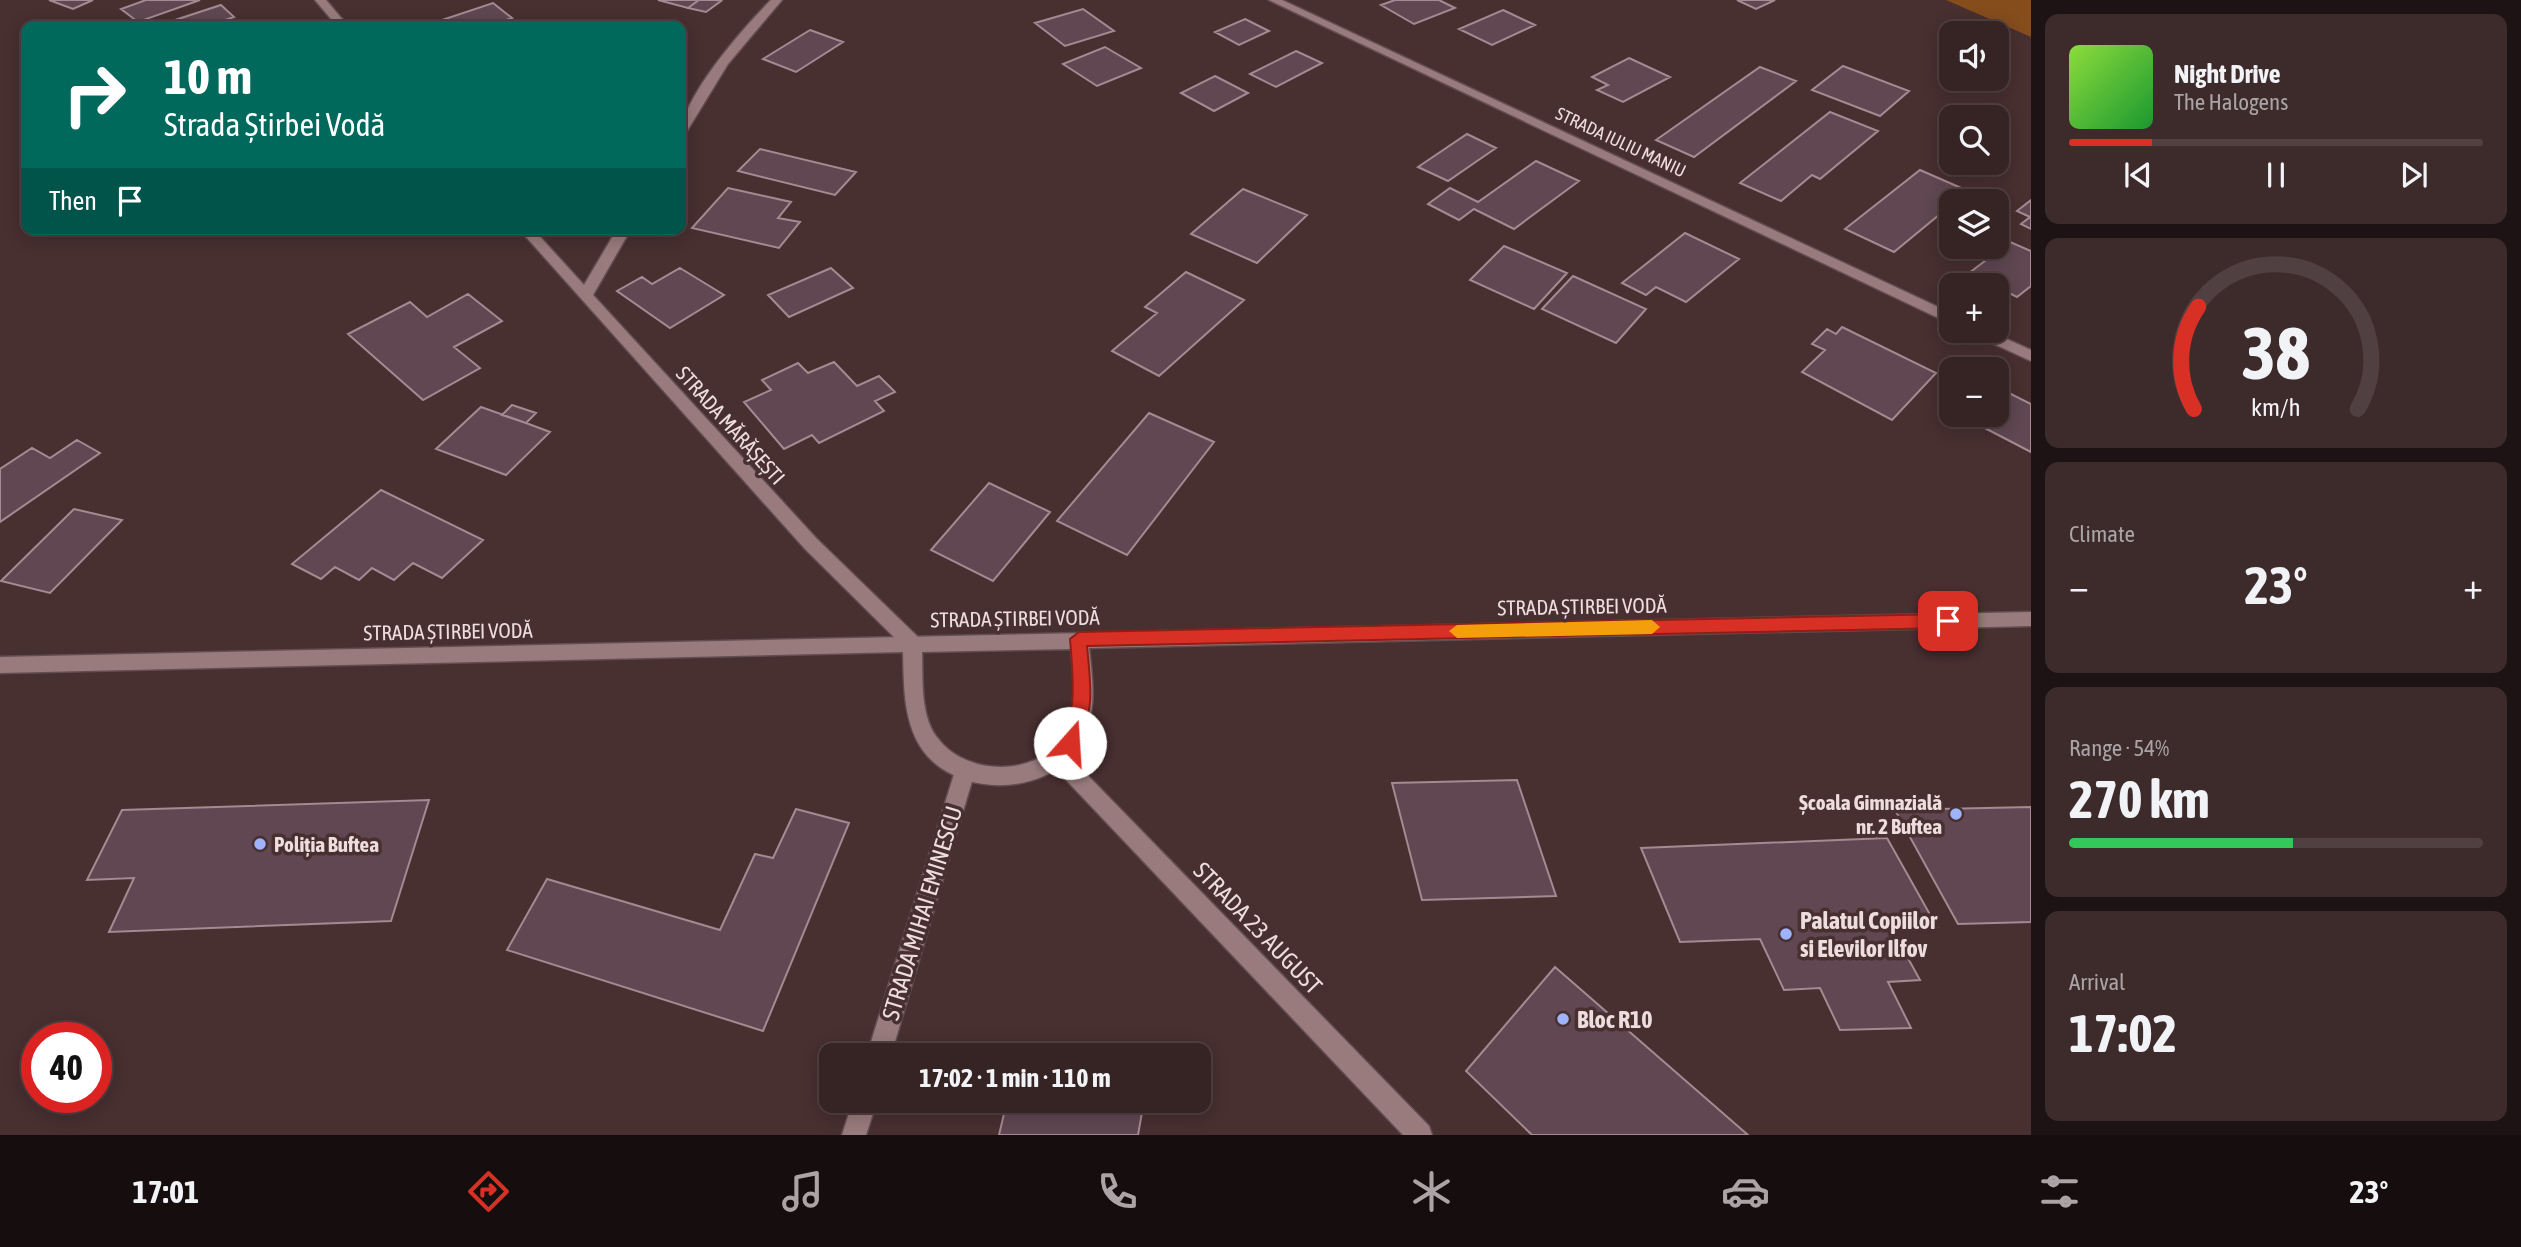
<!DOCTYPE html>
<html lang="en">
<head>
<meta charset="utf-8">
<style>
  body { margin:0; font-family:"Asap Condensed",sans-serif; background:#3d2b2c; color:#f1f3f6; height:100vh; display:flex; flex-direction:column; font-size:26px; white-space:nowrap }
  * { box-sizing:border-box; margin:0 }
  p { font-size:23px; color:#aaa4a6 }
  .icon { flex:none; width:38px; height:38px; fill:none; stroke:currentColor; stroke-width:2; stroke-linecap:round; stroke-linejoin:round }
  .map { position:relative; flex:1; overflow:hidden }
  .details { display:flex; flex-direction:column; gap:14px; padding:14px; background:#1e1314; width:490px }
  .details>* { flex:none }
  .hud { position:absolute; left:21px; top:21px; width:665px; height:214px; border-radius:14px; box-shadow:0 4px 18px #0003,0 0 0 2px #504041; background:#00695c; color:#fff; overflow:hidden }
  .controls { position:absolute; left:1939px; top:21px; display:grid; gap:14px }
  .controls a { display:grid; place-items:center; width:70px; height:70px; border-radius:14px; background:#362324; box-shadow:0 4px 18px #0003,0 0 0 2px #504041; font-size:35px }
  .speed { position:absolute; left:21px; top:1022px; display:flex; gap:14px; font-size:35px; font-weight:700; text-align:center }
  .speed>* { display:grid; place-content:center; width:91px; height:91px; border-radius:50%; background:#362324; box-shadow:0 4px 18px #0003,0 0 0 2px #504041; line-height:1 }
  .speed .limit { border:10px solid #d22; background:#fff; color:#111 }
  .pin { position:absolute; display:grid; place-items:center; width:60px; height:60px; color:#fff; margin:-30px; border-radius:14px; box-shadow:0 4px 10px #0006 }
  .me { position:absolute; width:77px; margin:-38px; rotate:19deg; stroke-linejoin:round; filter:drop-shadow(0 0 5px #0008) }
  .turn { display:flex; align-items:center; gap:24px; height:147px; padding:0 28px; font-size:32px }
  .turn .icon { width:91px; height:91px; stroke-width:2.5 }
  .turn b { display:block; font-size:49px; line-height:60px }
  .then { display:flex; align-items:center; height:66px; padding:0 28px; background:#0003; gap:14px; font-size:26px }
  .big { font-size:52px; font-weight:700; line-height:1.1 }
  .details .card { flex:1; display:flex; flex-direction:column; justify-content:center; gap:10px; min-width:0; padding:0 24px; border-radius:14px; background:#3d2b2c }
  .details .dial { align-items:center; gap:0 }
  .dial svg { height:182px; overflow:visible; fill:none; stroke:#504041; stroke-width:7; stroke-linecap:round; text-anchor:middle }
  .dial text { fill:#f1f3f6; stroke:none }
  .song { display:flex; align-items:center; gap:21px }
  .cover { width:84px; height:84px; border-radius:10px; background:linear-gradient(135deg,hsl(90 70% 55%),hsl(130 70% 35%)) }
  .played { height:7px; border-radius:4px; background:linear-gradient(90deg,#d93025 20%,#504041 20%) }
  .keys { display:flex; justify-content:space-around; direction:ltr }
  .heat { display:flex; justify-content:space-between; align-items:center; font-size:38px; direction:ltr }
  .charge { height:10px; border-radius:5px; background:linear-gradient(90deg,#34c759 54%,#504041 0) }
  .trip { position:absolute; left:819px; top:1043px; width:392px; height:70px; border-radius:14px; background:#362324; box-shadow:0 4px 18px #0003,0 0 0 2px #504041; font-weight:700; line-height:70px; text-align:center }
  .tab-bar { display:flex; height:112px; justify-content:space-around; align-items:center; background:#160e0e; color:#aaa4a6 }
  .tab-bar .icon { width:49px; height:49px }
  .tab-bar .current { color:#d93025 }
  .tab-bar b { font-size:32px; color:#f1f3f6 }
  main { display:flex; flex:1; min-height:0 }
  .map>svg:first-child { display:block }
</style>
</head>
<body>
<main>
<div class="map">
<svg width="2031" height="1135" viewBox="0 0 2031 1135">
  <rect width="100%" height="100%" fill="#482f30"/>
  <!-- forest -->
  <path fill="#854c1c" d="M1946,0H2031V37Z"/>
  <!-- building -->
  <path fill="#604751" stroke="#a58993" stroke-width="2" d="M49,0H93L73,9Z
    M146,0H200L138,22L121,9Z
    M658,0H699L688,8Z
    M699,0H716L721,1L706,12L688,8Z
    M1395,0H1439L1455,8L1414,24L1381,5Z
    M1737,0H1775L1756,9Z
    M493,3L512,18L488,26H424Z
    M221,5L234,17L207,26H177L172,21Z
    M1083,9L1114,31L1065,46L1035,23Z
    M1503,10L1535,25L1492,45L1459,29Z
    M1245,19L1269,31L1239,45L1215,32Z
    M810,30L843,42L796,72L763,59Z
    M1105,47L1141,68L1097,86L1063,64Z
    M1296,51L1322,63L1276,87L1250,74Z
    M1629,58L1670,77L1623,102L1597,90L1608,85L1592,77Z
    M1843,66L1909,91L1880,116L1812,90Z
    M1760,67L1796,81L1694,157L1656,140Z
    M1215,76L1248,93L1214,111L1181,93Z
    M1830,112L1878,131L1820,179L1812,175L1781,201L1740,183Z
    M1467,134L1496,148L1448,181L1418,167Z
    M760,149L856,172L835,195L738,171Z
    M1536,161L1579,181L1514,229L1474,209L1459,220L1428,204L1450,188L1478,202Z
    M1920,170L1968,191L1951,201V205L1894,252L1845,229Z
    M728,188L791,202L778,218L800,222L779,248L692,228Z
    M1243,189L1307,215L1257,263L1191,234Z
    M2031,200V229L2021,224L2030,217L2017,211Z
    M1685,233L1739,259L1686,302L1656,287L1646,295L1622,283Z
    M2010,242L2031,251V286L2017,297L1969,273Z
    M1504,246L1567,273L1534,309L1470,280Z
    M680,268L724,295L670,328L617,291L642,277L652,284Z
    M831,268L853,288L789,317L768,295Z
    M1186,272L1244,300L1159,376L1112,351L1157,313L1145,307Z
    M1573,276L1646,309L1616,343L1542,309Z
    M468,294L502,321L454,347L480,368L423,400L348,334L410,302L427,317Z
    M1842,327L1936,373L1892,420L1802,372L1825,350L1812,344L1827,329L1836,334Z
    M834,362L857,386L879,376L895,392L875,401L884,411L819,443L812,435L784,449L744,402L771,390L762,380L798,363L808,373Z
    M2003,390L2031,404V452L1973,422L1980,415H1997V397Z
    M512,405L536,413L526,423L502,415Z
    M481,407L526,423L550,432L506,475L436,449Z
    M1149,413L1214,442L1127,555L1057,521Z
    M77,440L100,453L0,522V469L32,448L50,458Z
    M989,483L1050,512L993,581L931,550Z
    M381,490L483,540L442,578L413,563L394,580L372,568L359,580L335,567L321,579L292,564Z
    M74,509L122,520L50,593L1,581Z
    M1517,780L1556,896L1422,900L1392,783Z
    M429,800L391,921L109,932L134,878L87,880L122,810Z
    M2031,807V922L1958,924L1895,810Z
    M796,809L849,823L763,1031L507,950L547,879L720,930L755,854L773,858Z
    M1887,838L1937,927L1892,929L1920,980L1888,982L1911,1028L1840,1030L1820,988L1784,990L1760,939L1680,942L1641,848Z
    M1555,967L1748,1135H1532L1466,1071Z
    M1007,1101H1144L1138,1135H999Z"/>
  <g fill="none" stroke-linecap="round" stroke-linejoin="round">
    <!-- minor casing -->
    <g stroke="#634e4f" stroke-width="3">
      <path id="minor" d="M315,0H326L348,26H337Z
        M771,0H782L728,64L687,131L681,135C681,98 744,27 771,0Z
        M1269,0H1282L1951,313V324Z
        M519,229H533L584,285L617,229H631L593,295L817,539L919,638L921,643L919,648L912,651L905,648L805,549Z
        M1970,331H1989L2031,350V361L1972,334Z
        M1057,748L1064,751L1429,1126L1432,1135H1403L1050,763L1047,757L1050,751Z
        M965,762L972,765L975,771L891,1055H867L955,771L958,765Z
        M853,1101H877L866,1135H842Z"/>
    </g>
    <!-- tertiary casing -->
    <g stroke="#634e4f" stroke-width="3">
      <path id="tertiary" d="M2031,612V626L1089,648C1093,682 1098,716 1078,747C1046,798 952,798 920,746C903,718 904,684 903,652L0,673V657ZM1071,649C1073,671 1078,697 1072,719C1055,777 968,782 936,736C920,714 923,677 922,652Z"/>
    </g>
    <!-- minor -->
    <use href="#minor" fill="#997b7d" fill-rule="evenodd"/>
    <!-- tertiary -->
    <use href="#tertiary" fill="#997b7d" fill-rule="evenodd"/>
  </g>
  <!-- route -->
  <path fill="#d93025" stroke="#8d1f18" stroke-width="2" d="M1948,614L1957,621L1948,628L1087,646C1091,687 1095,710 1077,748H1064L1062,743C1077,708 1073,677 1070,639L1079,632Z"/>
  <!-- slow -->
  <path fill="#f59e0b" d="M1652,620L1660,627L1652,634L1457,638L1449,631L1457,625Z"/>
  <!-- markers -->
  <g fill="#9fb3fd" stroke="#482f30" stroke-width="2.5">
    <circle cx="1956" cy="814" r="7"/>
    <circle cx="260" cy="844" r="7"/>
    <circle cx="1786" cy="934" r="7"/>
    <circle cx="1563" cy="1019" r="7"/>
  </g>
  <g text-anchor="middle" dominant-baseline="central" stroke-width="7" stroke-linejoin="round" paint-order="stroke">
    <!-- far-street labels -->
    <g font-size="18" fill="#eeddde" stroke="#482f30">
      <text transform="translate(1621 142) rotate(25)">STRADA IULIU MANIU</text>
    </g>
    <!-- street labels -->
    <g font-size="21" fill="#eeddde" stroke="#482f30">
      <text transform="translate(731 425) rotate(48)">STRADA MĂRĂȘEȘTI</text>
      <text transform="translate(1582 606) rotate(-1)">STRADA ȘTIRBEI VODĂ</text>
      <text transform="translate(1015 618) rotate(-1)">STRADA ȘTIRBEI VODĂ</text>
      <text transform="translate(448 631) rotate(-1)">STRADA ȘTIRBEI VODĂ</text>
    </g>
    <!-- poi labels -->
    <g font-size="21" font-weight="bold" fill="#eeddde" stroke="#482f30" text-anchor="end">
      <text x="1942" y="802">Școala Gimnazială<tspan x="1942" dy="24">nr. 2 Buftea</tspan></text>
      <text x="274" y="844" text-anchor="start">Poliția Buftea</text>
    </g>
    <!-- near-street labels -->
    <g font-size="24" fill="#eeddde" stroke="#482f30">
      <text transform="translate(922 913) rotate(-73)">STRADA MIHAI EMINESCU</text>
      <text transform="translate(1258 928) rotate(46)">STRADA 23 AUGUST</text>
    </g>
    <!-- near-poi labels -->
    <g font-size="24" font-weight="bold" fill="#eeddde" stroke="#482f30" text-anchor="start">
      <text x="1800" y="920">Palatul Copiilor<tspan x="1800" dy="28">si Elevilor Ilfov</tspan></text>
      <text x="1577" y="1019">Bloc R10</text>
    </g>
  </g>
</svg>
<div class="controls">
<a><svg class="icon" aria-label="sound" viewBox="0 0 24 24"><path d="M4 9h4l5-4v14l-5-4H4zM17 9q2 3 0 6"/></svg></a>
<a><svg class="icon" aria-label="search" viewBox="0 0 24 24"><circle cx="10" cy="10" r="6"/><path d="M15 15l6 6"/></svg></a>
<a><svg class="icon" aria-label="layers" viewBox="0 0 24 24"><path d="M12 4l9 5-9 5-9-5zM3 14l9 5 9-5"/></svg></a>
<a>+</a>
<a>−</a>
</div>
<div class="speed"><div class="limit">40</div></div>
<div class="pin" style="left:1948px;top:621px;background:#d93025"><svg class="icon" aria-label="arrive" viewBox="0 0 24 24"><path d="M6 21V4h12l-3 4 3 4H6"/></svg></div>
<svg class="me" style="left:1070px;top:743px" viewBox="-20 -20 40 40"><circle r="19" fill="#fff"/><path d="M0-13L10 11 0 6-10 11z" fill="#d93025"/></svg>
<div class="trip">17:02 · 1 min · 110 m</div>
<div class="hud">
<div class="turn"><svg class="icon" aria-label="right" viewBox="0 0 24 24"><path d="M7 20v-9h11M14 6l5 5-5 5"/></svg><div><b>10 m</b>Strada Știrbei Vodă</div></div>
<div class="then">Then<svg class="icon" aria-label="arrive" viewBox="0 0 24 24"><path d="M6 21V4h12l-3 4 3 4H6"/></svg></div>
</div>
</div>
<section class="details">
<div class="card">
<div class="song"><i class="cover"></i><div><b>Night Drive</b><p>The Halogens</p></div></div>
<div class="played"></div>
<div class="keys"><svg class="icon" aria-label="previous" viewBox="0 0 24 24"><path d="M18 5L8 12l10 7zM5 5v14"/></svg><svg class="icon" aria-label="pause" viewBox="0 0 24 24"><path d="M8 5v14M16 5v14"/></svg><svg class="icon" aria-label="next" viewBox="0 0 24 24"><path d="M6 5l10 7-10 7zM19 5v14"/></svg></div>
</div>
<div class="card dial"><svg viewBox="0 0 100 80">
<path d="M14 69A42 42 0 1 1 86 69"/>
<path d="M14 69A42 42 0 0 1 16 24" stroke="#d93025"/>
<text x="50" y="56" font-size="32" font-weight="700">38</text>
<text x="50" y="72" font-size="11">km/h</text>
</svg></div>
<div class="card"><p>Climate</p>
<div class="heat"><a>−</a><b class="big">23°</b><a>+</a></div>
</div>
<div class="card"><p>Range · 54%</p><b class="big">270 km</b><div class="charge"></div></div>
<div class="card"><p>Arrival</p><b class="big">17:02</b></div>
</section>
</main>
<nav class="tab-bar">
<b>17:01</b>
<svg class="icon current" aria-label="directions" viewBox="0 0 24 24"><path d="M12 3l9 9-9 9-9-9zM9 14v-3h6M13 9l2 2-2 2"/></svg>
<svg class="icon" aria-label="music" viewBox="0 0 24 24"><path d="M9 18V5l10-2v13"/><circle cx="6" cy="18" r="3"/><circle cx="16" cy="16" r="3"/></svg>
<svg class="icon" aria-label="phone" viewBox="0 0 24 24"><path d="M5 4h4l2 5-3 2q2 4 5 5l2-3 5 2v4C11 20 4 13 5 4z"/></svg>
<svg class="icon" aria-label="climate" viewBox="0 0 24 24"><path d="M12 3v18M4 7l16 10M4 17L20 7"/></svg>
<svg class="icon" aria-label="car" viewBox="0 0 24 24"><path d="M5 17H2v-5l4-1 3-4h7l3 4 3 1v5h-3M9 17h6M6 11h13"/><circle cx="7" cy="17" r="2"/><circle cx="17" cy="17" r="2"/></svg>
<svg class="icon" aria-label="filters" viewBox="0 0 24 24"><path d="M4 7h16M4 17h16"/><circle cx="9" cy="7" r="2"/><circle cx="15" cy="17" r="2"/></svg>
<b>23°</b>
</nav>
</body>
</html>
